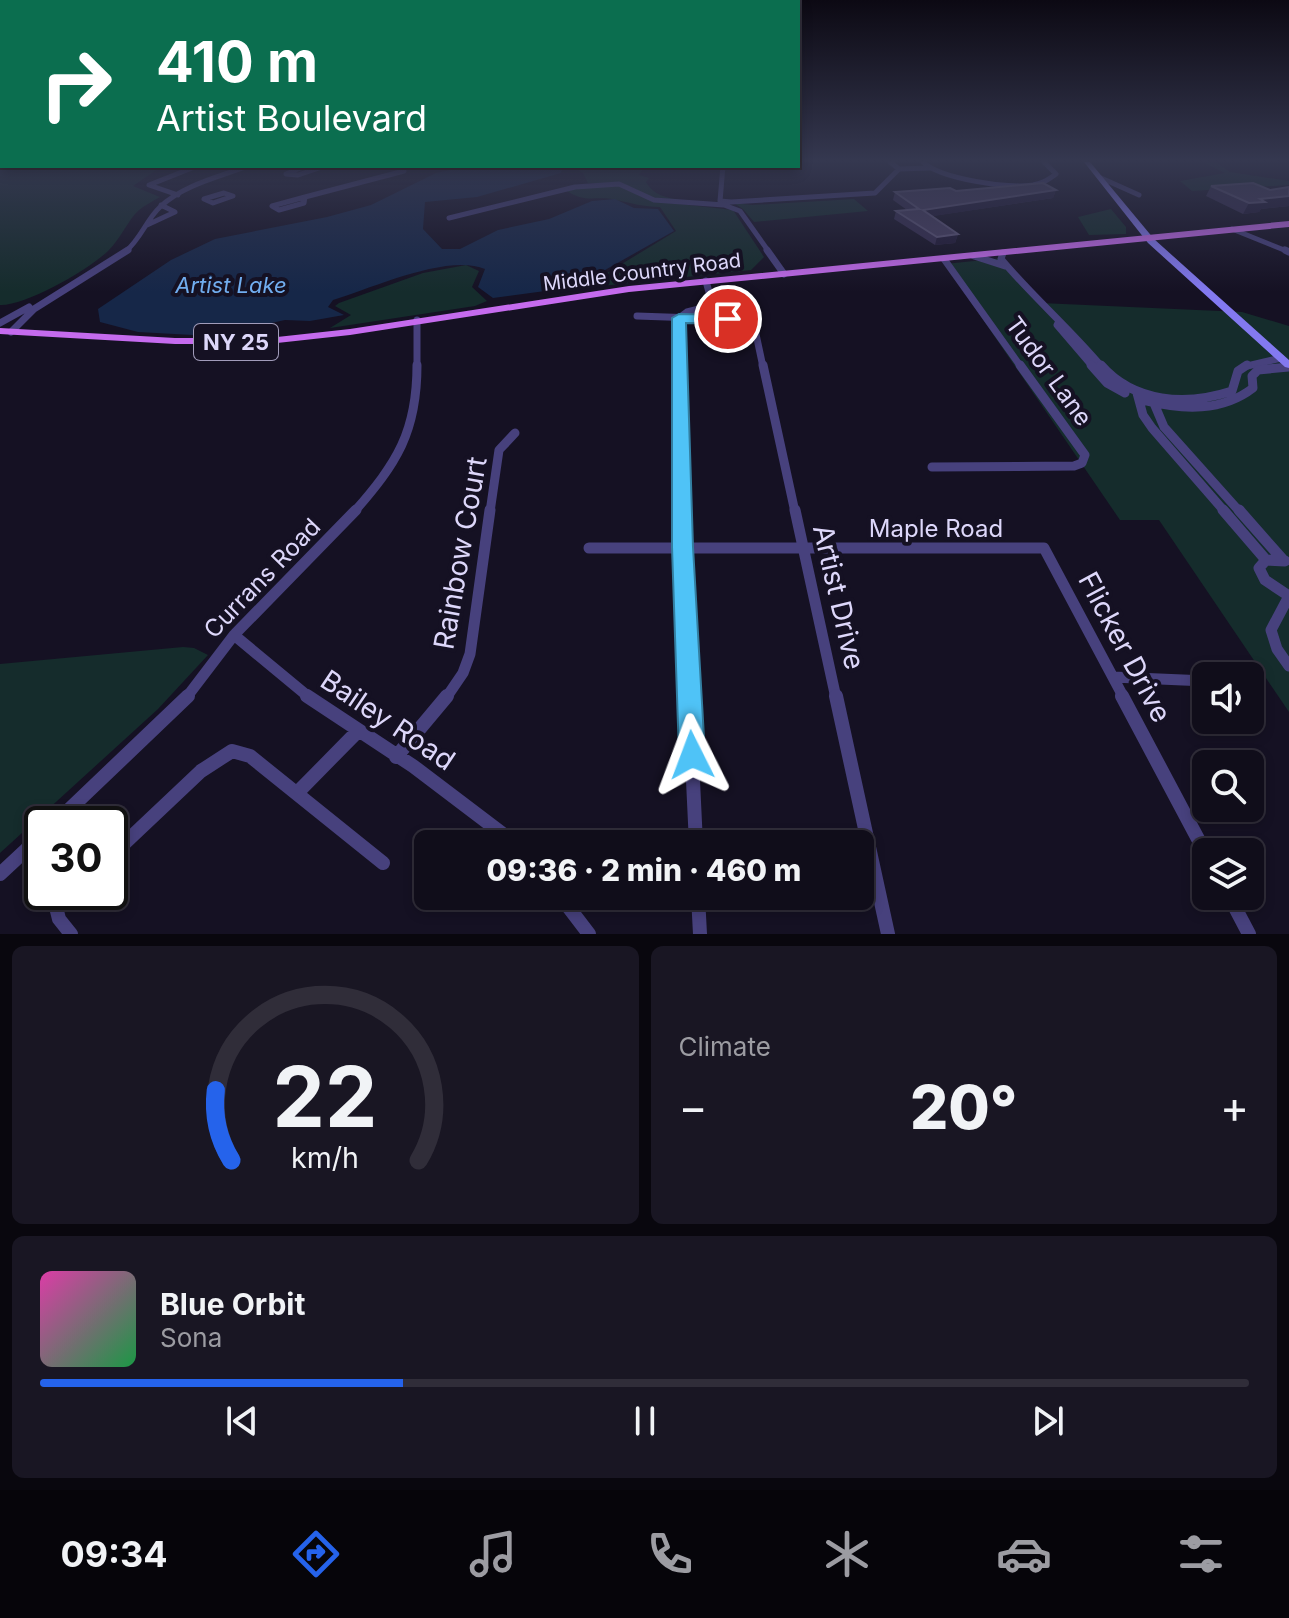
<!DOCTYPE html>
<html lang="en">
<head>
<meta charset="utf-8">
<style>
  body { margin:0; font-family:Inter,sans-serif; background:#191623; color:#f1f3f6; height:100vh; display:flex; flex-direction:column; font-size:30px; white-space:nowrap }
  * { box-sizing:border-box; margin:0 }
  p { font-size:26px; color:#9c9ca2 }
  .icon { flex:none; width:44px; height:44px; fill:none; stroke:currentColor; stroke-width:2; stroke-linecap:round; stroke-linejoin:round }
  .map { position:relative; height:934px; overflow:hidden }
  .drawer { display:flex; flex-direction:column; gap:12px; padding:12px; background:#09070e; flex:1 }
  .drawer>* { flex:none }
  .guide { position:absolute; left:0px; top:0px; width:800px; height:168px; box-shadow:0 4px 12px #0003,0 0 0 2px #302d39; background:#0b6e4f; color:#fff; overflow:hidden }
  .controls { position:absolute; left:1192px; top:662px; display:grid; gap:16px }
  .controls a { display:grid; place-items:center; width:72px; height:72px; border-radius:12px; background:#100d1a; box-shadow:0 4px 12px #0003,0 0 0 2px #302d39; font-size:40px }
  .speed { position:absolute; left:24px; top:806px; display:flex; gap:16px; font-size:40px; font-weight:700; text-align:center }
  .speed>* { display:grid; place-content:center; width:104px; height:104px; border-radius:50%; background:#100d1a; box-shadow:0 4px 12px #0003,0 0 0 2px #302d39; line-height:1 }
  .speed .limit { border:4px solid #111; border-radius:12px; background:#fff; color:#111 }
  .pin { position:absolute; display:grid; place-items:center; width:68px; height:68px; color:#fff; margin:-34px; border:4px solid #fff; border-radius:50%; box-shadow:0 2px 8px #0007 }
  .me { position:absolute; width:88px; margin:-44px; rotate:357deg; stroke-linejoin:round; filter:drop-shadow(0 0 6px #0008) }
  .turn { display:flex; align-items:center; gap:28px; height:168px; padding:0 24px; font-size:36px }
  .turn .icon { width:104px; height:104px; stroke-width:2.5 }
  .turn b { display:block; font-size:56px; line-height:68px }
  .big { font-size:60px; font-weight:800; line-height:1.1 }
  .drawer .widget { flex:1; display:flex; flex-direction:column; justify-content:center; gap:12px; min-width:0; padding:0 28px; border-radius:12px; background:#191623 }
  .drawer .dial { align-items:center; gap:0 }
  .dial svg { height:208px; overflow:visible; fill:none; stroke:#302d39; stroke-width:7; stroke-linecap:round; text-anchor:middle }
  .dial text { fill:#f1f3f6; stroke:none }
  .song { display:flex; align-items:center; gap:24px }
  .cover { width:96px; height:96px; border-radius:12px; background:linear-gradient(135deg,hsl(320 70% 55%),hsl(140 70% 35%)) }
  .played { height:8px; border-radius:4px; background:linear-gradient(90deg,#2563eb 30%,#302d39 30%) }
  .keys { display:flex; justify-content:space-around; direction:ltr }
  .heat { display:flex; justify-content:space-between; align-items:center; font-size:44px; direction:ltr }
  .drawer .tiles { flex:1; display:grid; gap:12px; grid-template-columns:1fr 1fr }
  .widget:last-child { grid-column:span 2 }
  .trip { position:absolute; left:414px; top:830px; width:460px; height:80px; border-radius:12px; background:#100d1a; box-shadow:0 4px 12px #0003,0 0 0 2px #302d39; font-weight:800; line-height:80px; text-align:center }
  .dock { display:flex; height:128px; justify-content:space-around; align-items:center; background:#06050a; color:#9c9ca2 }
  .dock .icon { width:56px; height:56px }
  .dock .on { color:#2563eb }
  .dock b { font-size:36px; color:#f1f3f6 }
  .map>svg:first-child { display:block }
</style>
</head>
<body>
<div class="map">
<svg width="1289" height="934" viewBox="0 0 1289 934">
  <rect width="100%" height="100%" fill="#151123"/>
  <!-- green -->
  <path fill="#152c2c" d="M0,162L2,166H162L133,186L160,197C153,201 145,205 139,210C128,220 121,238 109,250C90,269 26,306 0,305Z
    M1203,162H1216L1230,172L1289,181V185L1192,191L1180,181L1225,173Z
    M572,166L644,167L639,175L649,178L646,182C653,195 667,198 681,200L654,198L621,183H588L583,173Z
    M624,186L670,203L733,210L764,257L751,270L592,287L597,279L676,231L660,207C644,207 631,203 616,200C595,195 587,204 567,191L581,187Z
    M854,199L868,211L754,222L743,209L734,203L752,205Z
    M1111,209L1126,227V234L1089,235L1078,217Z
    M1003,258L1041,303L1242,312L1289,326V712L1159,520H1120L945,264Z
    M466,265L479,271L472,287L487,301L475,306L330,328L351,315L335,306L339,303L423,273Z
    M183,647L194,648L208,655L158,709L0,853V664Z"/>
  <!-- water -->
  <path fill="#162748" d="M469,166H563L561,173L477,197L425,202L423,229L442,249H460L498,230L549,219L592,201L615,199L634,208L658,209L674,231L575,287L493,298L478,287L485,269C448,253 372,288 333,300L328,307L344,315L310,321L285,320L211,336L138,332L100,322L98,309L171,260L215,239L327,217L371,205L436,173Z"/>
  <g fill="none" stroke-linecap="round" stroke-linejoin="round">
    <!-- minor-far4 -->
    <path stroke="#47417d" stroke-width="5" d="M923,162C940,179 1010,189 1033,185C1043,183 1048,180 1056,174L1044,162
      M305,166L286,174L298,175L325,166
      M621,166H651
      M723,166L720,201L731,202L875,193L899,169L890,162
      M899,169L929,168
      M1101,178L1139,195
      M224,193L233,196L213,203L204,199Z
      M178,195L149,185L197,166
      M305,197L304,203L279,210L272,206Z
      M305,197L404,171L402,166
      M449,218L575,187L619,184L654,200L724,205L740,211L769,252
      M147,225L175,212L161,205
      M1232,229L1289,252
      M125,252C141,239 146,220 160,207C183,185 219,177 248,166"/>
    <!-- minor-far3 -->
    <path stroke="#47417d" stroke-width="7" d="M767,250L784,274
      M1285,250L1289,252
      M1003,253L1001,259C1033,297 1070,329 1102,367
      M974,256L1005,266
      M944,259L1021,367
      M710,296L753,320L763,367
      M637,316L753,320
      M679,318L680,367
      M679,318L687,312L703,308L710,296L706,281
      M417,320V367
      M1059,321L1057,325L1093,367
      M0,323L29,307
      M11,332L34,309L128,250
      M1243,367L1281,358"/>
    <!-- minor-far2 -->
    <path stroke="#47417d" stroke-width="9" d="M680,365L682,512
      M763,365L795,512
      M1091,365L1107,383L1125,393
      M1101,365C1134,403 1186,406 1232,391L1238,371L1247,365
      M1137,393L1143,415L1152,428L1225,512
      M1146,401C1183,410 1222,412 1253,388L1252,376L1258,370L1289,367
      M1153,401L1164,427L1240,512
      M932,467L1074,466L1082,463L1085,455L1020,365
      M354,512C397,463 417,432 417,365
      M490,512L499,450L515,433"/>
    <!-- minor-far1 -->
    <path stroke="#47417d" stroke-width="11" d="M682,510L689,698
      M795,510L836,698
      M1223,510L1266,560
      M1239,510L1283,560
      M589,548H1044L1124,698
      M1285,561L1266,560L1259,568L1265,580L1289,596
      M1289,596L1271,630L1277,649L1289,666
      M234,635L310,698
      M1113,677L1206,681
      M186,698L234,635L356,510
      M446,698L463,673L470,654L490,510"/>
    <!-- minor -->
    <path stroke="#47417d" stroke-width="14" d="M307,696L413,766L516,844
      M689,696L696,844
      M836,696L888,934
      M1122,696L1206,854
      M396,757L447,696
      M297,793L358,731
      M54,824L188,696
      M110,857L201,771L232,751L250,756L383,863
      M0,874L42,835
      M560,896L589,934
      M698,896L700,934
      M1229,896L1249,934
      M71,934L59,919L56,907L72,892"/>
    <!-- secondary -->
    <path fill="#8379f0" fill-rule="evenodd" d="M1084,162H1090L1154,239L1289,360V368L1285,367L1148,243Z"/>
    <!-- primary -->
    <path fill="#c56bee" fill-rule="evenodd" d="M1289,221V227L629,292L350,335L268,344H175L0,334V328L175,338H268L350,329L629,286Z"/>
  </g>
  <!-- wall -->
  <path fill="#352c4f" d="M1211,186L1270,190L1289,187V206L1261,209L1259,212L1243,214L1206,196Z
    M1056,190L1053,198L932,216L958,234L955,243L935,245L894,219L896,211L907,210L893,200L895,192Z"/>
  <!-- shaded-wall -->
  <path fill="#201936" d="M1056,190L1053,198L921,218L923,210Z
    M1289,196V206L1261,209L1259,212L1243,214L1249,203L1260,199Z
    M958,234L955,243L935,245L937,237Z"/>
  <!-- building -->
  <path fill="#473e61" stroke="#5e5679" stroke-width="2" d="M1043,183L1056,190L923,210L958,234L937,237L896,211L919,209L895,192L950,188L956,191Z
    M1253,183L1270,190L1289,187V196L1260,199L1265,202L1249,203L1211,186Z"/>
  <!-- sky -->
  <linearGradient id="sky" x2="0" y2="1"><stop stop-color="#0c0913"/><stop offset="0.55" stop-color="#353850"/><stop offset="1" stop-color="#353850" stop-opacity="0"/></linearGradient>
  <rect width="1289" height="292" fill="url(#sky)"/>
  <!-- route -->
  <path fill="#4fc3f7" stroke="#337fa1" stroke-width="2" d="M679,314L728,315L735,319L728,324L686,323L693,547L705,755L701,764L692,768L682,764L679,755L672,547V318Z"/>
  <g text-anchor="middle" dominant-baseline="central" stroke-width="8" stroke-linejoin="round" paint-order="stroke">
    <!-- far-street labels -->
    <g font-size="20" fill="#ddd7fa" stroke="#151123">
      <text transform="translate(642 272) rotate(-7)">Middle Country Road</text>
    </g>
    <!-- far-water labels -->
    <g font-size="22" font-style="italic" fill="#71adef" stroke="#151123">
      <text x="231" y="285">Artist Lake</text>
    </g>
    <!-- shield labels -->
    <rect fill="#151123" stroke="#a19cba" stroke-width="2" x="194" y="324" width="84" height="36" rx="6"/>
    <g font-size="22" font-weight="bold" fill="#ddd7fa">
      <text x="236" y="342">NY 25</text>
    </g>
    <!-- street labels -->
    <g font-size="24" fill="#ddd7fa" stroke="#151123">
      <text transform="translate(1049 371) rotate(54)">Tudor Lane</text>
      <text x="936" y="528">Maple Road</text>
      <text transform="translate(262 578) rotate(-46)">Currans Road</text>
    </g>
    <!-- near-street labels -->
    <g font-size="28" fill="#ddd7fa" stroke="#151123">
      <text transform="translate(460 553) rotate(-80)">Rainbow Court</text>
      <text transform="translate(839 597) rotate(77)">Artist Drive</text>
      <text transform="translate(1125 647) rotate(62)">Flicker Drive</text>
      <text transform="translate(388 720) rotate(34)">Bailey Road</text>
    </g>
  </g>
</svg>
<div class="controls">
<a><svg class="icon" aria-label="sound" viewBox="0 0 24 24"><path d="M4 9h4l5-4v14l-5-4H4zM17 9q2 3 0 6"/></svg></a>
<a><svg class="icon" aria-label="search" viewBox="0 0 24 24"><circle cx="10" cy="10" r="6"/><path d="M15 15l6 6"/></svg></a>
<a><svg class="icon" aria-label="layers" viewBox="0 0 24 24"><path d="M12 4l9 5-9 5-9-5zM3 14l9 5 9-5"/></svg></a>
</div>
<div class="speed"><div class="limit">30</div></div>
<div class="pin" style="left:728px;top:319px;background:#d93025"><svg class="icon" aria-label="arrive" viewBox="0 0 24 24"><path d="M6 21V4h12l-3 4 3 4H6"/></svg></div>
<svg class="me" style="left:692px;top:755px" viewBox="-20 -20 40 40"><path d="M0-17L14 15 0 8-14 15z" fill="#4fc3f7" stroke="#fff" stroke-width="4"/></svg>
<div class="trip">09:36 · 2 min · 460 m</div>
<div class="guide">
<div class="turn"><svg class="icon" aria-label="right" viewBox="0 0 24 24"><path d="M7 20v-9h11M14 6l5 5-5 5"/></svg><div><b>410 m</b>Artist Boulevard</div></div>
</div>
</div>
<section class="drawer">
<div class="tiles">
<div class="widget dial"><svg viewBox="0 0 100 80">
<path d="M14 69A42 42 0 1 1 86 69"/>
<path d="M14 69A42 42 0 0 1 8 42" stroke="#2563eb"/>
<text x="50" y="56" font-size="32" font-weight="700">22</text>
<text x="50" y="72" font-size="11">km/h</text>
</svg></div>
<div class="widget"><p>Climate</p>
<div class="heat"><a>−</a><b class="big">20°</b><a>+</a></div>
</div>
<div class="widget">
<div class="song"><i class="cover"></i><div><b>Blue Orbit</b><p>Sona</p></div></div>
<div class="played"></div>
<div class="keys"><svg class="icon" aria-label="previous" viewBox="0 0 24 24"><path d="M18 5L8 12l10 7zM5 5v14"/></svg><svg class="icon" aria-label="pause" viewBox="0 0 24 24"><path d="M8 5v14M16 5v14"/></svg><svg class="icon" aria-label="next" viewBox="0 0 24 24"><path d="M6 5l10 7-10 7zM19 5v14"/></svg></div>
</div>
</div>
</section>
<nav class="dock">
<b>09:34</b>
<svg class="icon on" aria-label="directions" viewBox="0 0 24 24"><path d="M12 3l9 9-9 9-9-9zM9 14v-3h6M13 9l2 2-2 2"/></svg>
<svg class="icon" aria-label="music" viewBox="0 0 24 24"><path d="M9 18V5l10-2v13"/><circle cx="6" cy="18" r="3"/><circle cx="16" cy="16" r="3"/></svg>
<svg class="icon" aria-label="phone" viewBox="0 0 24 24"><path d="M5 4h4l2 5-3 2q2 4 5 5l2-3 5 2v4C11 20 4 13 5 4z"/></svg>
<svg class="icon" aria-label="climate" viewBox="0 0 24 24"><path d="M12 3v18M4 7l16 10M4 17L20 7"/></svg>
<svg class="icon" aria-label="car" viewBox="0 0 24 24"><path d="M5 17H2v-5l4-1 3-4h7l3 4 3 1v5h-3M9 17h6M6 11h13"/><circle cx="7" cy="17" r="2"/><circle cx="17" cy="17" r="2"/></svg>
<svg class="icon" aria-label="filters" viewBox="0 0 24 24"><path d="M4 7h16M4 17h16"/><circle cx="9" cy="7" r="2"/><circle cx="15" cy="17" r="2"/></svg>
</nav>
</body>
</html>
